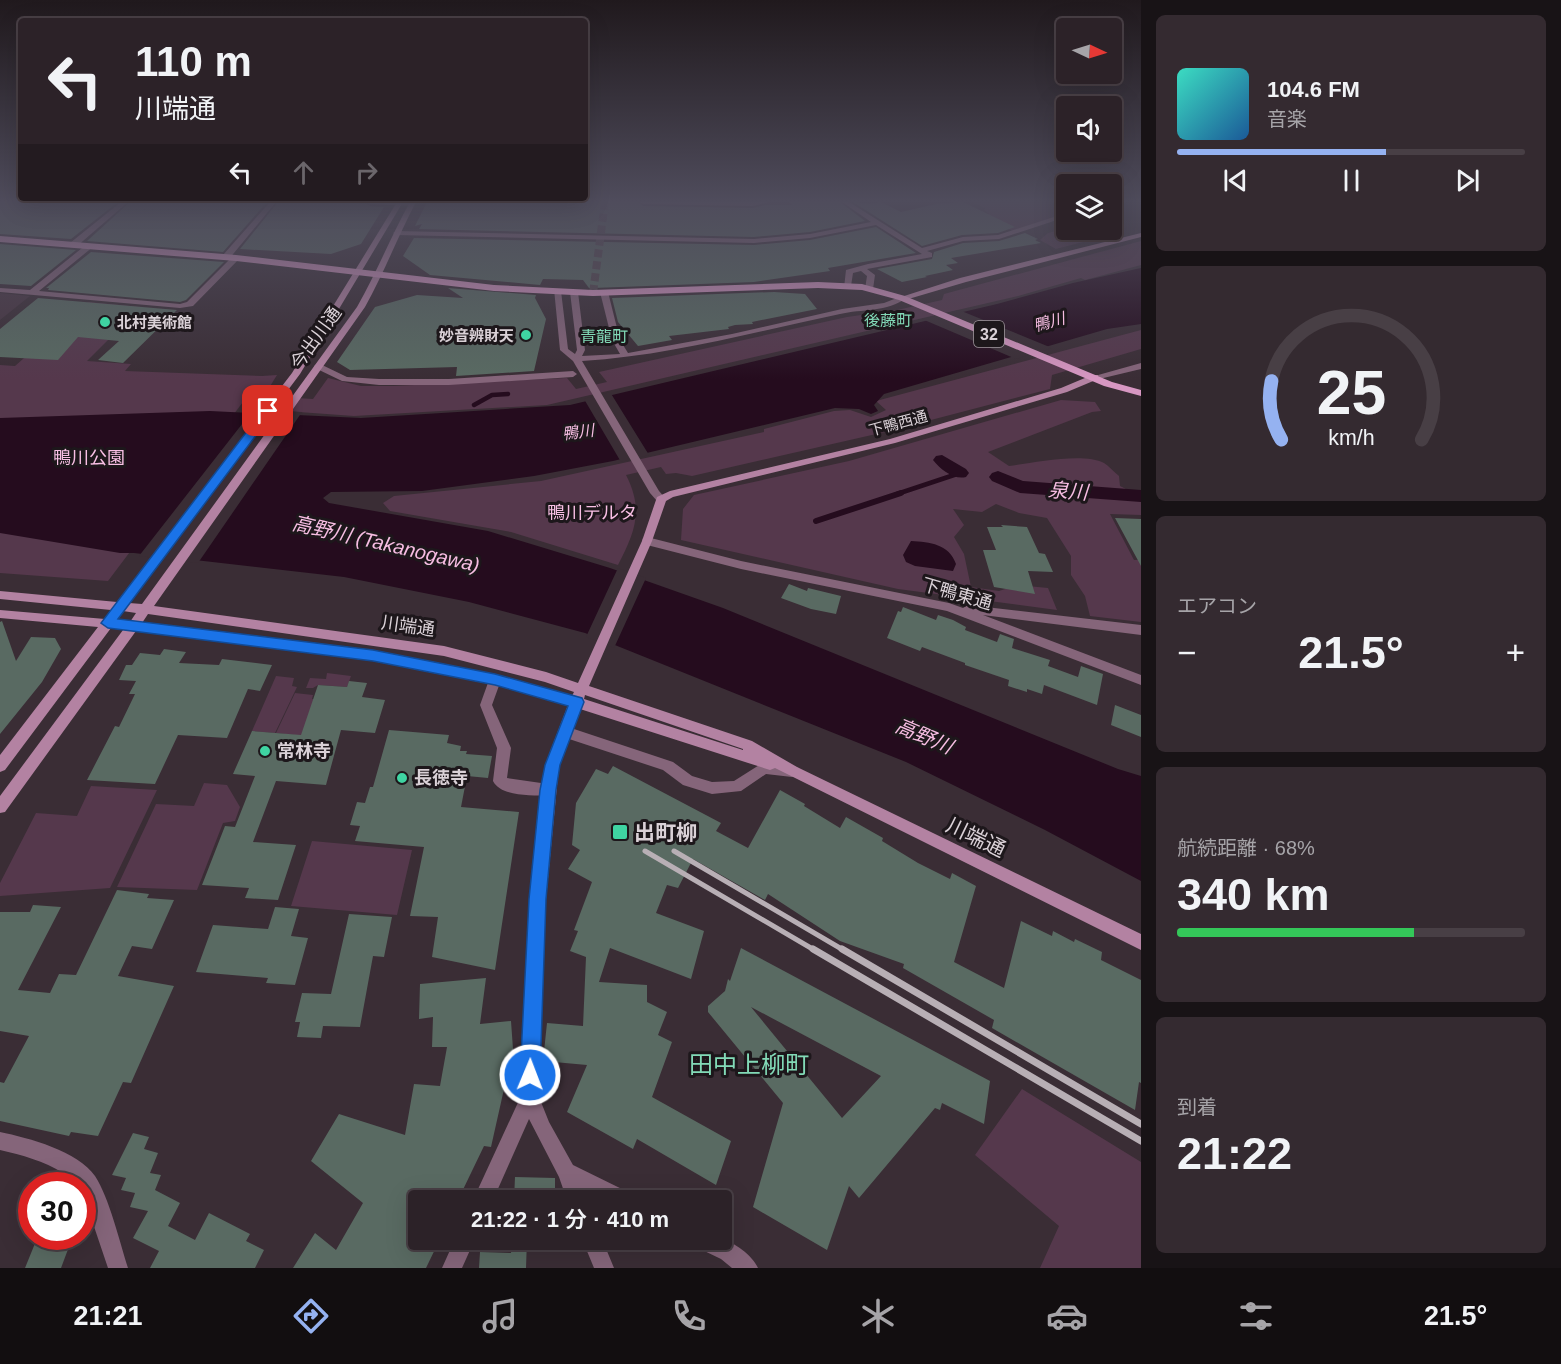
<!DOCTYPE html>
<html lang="ja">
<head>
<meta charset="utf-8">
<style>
  body { margin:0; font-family:Helvetica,"Noto Sans JP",sans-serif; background:#342a30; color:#f1f3f6; height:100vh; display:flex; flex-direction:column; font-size:22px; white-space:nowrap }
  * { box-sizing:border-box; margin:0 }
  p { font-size:20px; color:#a6a4a8 }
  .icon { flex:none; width:33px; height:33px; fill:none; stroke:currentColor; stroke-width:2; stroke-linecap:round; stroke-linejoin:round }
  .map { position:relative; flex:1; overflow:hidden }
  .sheet { display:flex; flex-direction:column; gap:15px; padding:15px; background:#181316; width:420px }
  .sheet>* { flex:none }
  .top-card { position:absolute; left:18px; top:18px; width:570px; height:183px; border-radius:6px; box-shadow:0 6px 24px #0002,0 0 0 2px #483f45; background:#2c2228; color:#f1f3f6; overflow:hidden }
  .needle { width:39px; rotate:94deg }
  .buttons { position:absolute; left:1056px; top:18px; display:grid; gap:12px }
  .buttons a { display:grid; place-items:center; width:66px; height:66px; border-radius:6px; background:#2c2228; box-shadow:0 6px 24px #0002,0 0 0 2px #483f45; font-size:30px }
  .speed { position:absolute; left:18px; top:1172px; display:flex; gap:12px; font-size:30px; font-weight:700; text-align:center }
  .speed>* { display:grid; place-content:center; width:78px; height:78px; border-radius:50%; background:#2c2228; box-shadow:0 6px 24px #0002,0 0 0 2px #483f45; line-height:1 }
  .speed .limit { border:9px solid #d22; background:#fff; color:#111 }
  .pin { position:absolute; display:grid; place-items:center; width:51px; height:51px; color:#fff; margin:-26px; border-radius:12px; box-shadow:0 3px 9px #0006 }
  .me { position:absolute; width:66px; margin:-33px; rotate:1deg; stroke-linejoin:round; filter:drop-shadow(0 0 4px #0008) }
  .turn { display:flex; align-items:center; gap:21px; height:126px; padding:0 18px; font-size:27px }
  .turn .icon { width:78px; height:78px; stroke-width:2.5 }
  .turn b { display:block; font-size:42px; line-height:51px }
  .lanes { display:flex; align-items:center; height:57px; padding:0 18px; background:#0003; justify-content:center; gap:30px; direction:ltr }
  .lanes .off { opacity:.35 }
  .big { font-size:45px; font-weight:600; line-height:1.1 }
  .sheet .card { flex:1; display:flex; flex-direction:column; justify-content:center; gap:9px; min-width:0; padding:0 21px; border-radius:9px; background:#342a30 }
  .sheet .dial { align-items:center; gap:0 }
  .dial svg { height:156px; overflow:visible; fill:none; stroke:#483f45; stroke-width:7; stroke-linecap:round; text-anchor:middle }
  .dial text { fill:#f1f3f6; stroke:none }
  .song { display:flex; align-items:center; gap:18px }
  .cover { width:72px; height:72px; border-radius:9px; background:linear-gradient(135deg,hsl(170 70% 55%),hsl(210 70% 35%)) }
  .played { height:6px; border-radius:3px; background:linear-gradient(90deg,#95b2f1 60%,#483f45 60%) }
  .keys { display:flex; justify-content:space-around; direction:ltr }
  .heat { display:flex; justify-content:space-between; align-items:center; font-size:33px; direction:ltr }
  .charge { height:9px; border-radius:4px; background:linear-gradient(90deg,#34c759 68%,#483f45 0) }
  .trip { position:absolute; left:408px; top:1190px; width:324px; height:60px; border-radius:6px; background:#2c2228; box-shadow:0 6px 24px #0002,0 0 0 2px #483f45; font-weight:600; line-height:60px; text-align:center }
  .menu { display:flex; height:96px; justify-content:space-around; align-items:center; background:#120e10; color:#a6a4a8 }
  .menu .icon { width:42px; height:42px }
  .menu .on { color:#95b2f1 }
  .menu b { font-size:27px; color:#f1f3f6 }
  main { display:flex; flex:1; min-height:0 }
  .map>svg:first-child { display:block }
</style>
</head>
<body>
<main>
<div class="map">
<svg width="1141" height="1268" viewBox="0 0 1141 1268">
  <rect width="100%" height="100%" fill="#3a2d35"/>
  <!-- built -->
  <path fill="#473541" d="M0,293L30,296L0,320Z"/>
  <!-- green -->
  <path fill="#55384c" d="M973,202H1059L1066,207V213L1013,231L994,222L985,215L989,214L984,210L986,209Z
    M1060,230L1083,242L1056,249L1040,240L1048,233Z
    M1141,241V265L1085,280L1081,278L1018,296L547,405L354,416L242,408L255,386L108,581L0,573V365L15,366L88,302L141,307L87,361L131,364L125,371L262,376L277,375L264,396L313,399L328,378L361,386H393L567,378L576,389L607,382L599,372L847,317L897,310L942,300L944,294Z
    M1141,330V349L1052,375L1050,389L885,432L692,476L676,473L666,474L661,467L626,475C644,510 635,532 618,565L511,532L390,511L383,503L394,496L541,481L764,432V429L834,411L850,410L871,417L886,410L876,401Z
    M1061,400L1095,402L1101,411L1092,412L988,452L1009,466C1032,463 1083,452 1104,463C1109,466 1114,472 1119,476L1120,486L1130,491L1141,490V515L1110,514L1134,560H1141V622L1090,616L1085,596L1071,575V556L1047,518L1019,513L996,504L982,512L953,509L964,525L954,537L964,554L971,587L999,591L1017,585L1048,588L1057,610L898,589L681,540L683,509L694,495L849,461Z
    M327,673L351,676L347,687L318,685L313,688H306L310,678L326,679Z
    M276,676L294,678L292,686L297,687L275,733L252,731Z
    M295,693L313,695L312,699L342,701L299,742L295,735L276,733Z
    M204,783L227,785L240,807L235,821L223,823L197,890L117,887L156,804L194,806Z
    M91,786L157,790L110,888L0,896V883L36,813L77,816Z
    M312,841L412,850L397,915L291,906Z
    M1022,1089L1141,1162V1268H1040L1059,1226L975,1155Z"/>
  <!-- water -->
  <path fill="#250c1e" d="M1141,268V324L1107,329L884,394L874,405L878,411L871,414L859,409L835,408L613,461L534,476L422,491L331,492L323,498L329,503L488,531L610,568L723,608L1118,769L1141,776V881L1045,830L906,762L585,633L469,602L344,577L134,553H120L0,533V418L210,411L361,418L570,405L997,304L1073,283Z
    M911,541C930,542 949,544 956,564L953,571L915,566L906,562L903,555Z"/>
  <!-- pier -->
  <path fill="#3a2d35" d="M959,310L1052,348L1016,359L922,319Z
    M610,392L649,455L621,462L584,399Z
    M253,410L302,412L198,563L139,556Z
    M618,568L646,578L614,648L586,637Z"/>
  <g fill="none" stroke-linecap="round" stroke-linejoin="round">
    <!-- stream-far1 -->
    <path stroke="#250c1e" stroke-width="4.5" d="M474,405L492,395L508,394
      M897,494L960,473"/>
    <!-- stream -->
    <path stroke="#250c1e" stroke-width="6" d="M816,521L901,493"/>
    <!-- canal -->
    <path fill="#250c1e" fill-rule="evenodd" d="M942,455L966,469L969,473L966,477C954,480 941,470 933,460L936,456Z
      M998,471L1023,481L1141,490V502L1020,493L992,481L989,477L992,473Z"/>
  </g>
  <!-- building -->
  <path fill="#596a62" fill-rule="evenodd" d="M0,202L105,203L118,202L71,239L0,234Z
    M130,202H267L223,252L87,241Z
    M278,202L366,204L370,206L384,207L361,244L331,254L240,249Z
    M427,202H638L643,206L753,208L765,205H793L788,202H840L865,221L810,232L754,237L419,229L422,224L415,226Z
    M853,202L869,204L881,202L901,212L936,204L963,202L1015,227L998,233L962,235L922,246Z
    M876,227L916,253L828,268L830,271L754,282L593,288H589L583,280L543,279L540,285L430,275L403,256L414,238L754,245L810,240Z
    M1025,233L1038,239L1035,240L1041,243L951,258L958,263L946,265L953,270L925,276L927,277L902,282L877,269L932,259L934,252L963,243L999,241Z
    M0,244L76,250L31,286L0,284Z
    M91,252L224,262L186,300L180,302L48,290L49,288H46Z
    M448,288L536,295L535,298L546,319L534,371L456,376L457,367L350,370L337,362L375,307L417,295L463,298Z
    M774,292L805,294L817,309L752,322L753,324L735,325L728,327L729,329L669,336L672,340L638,346L618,322L612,298Z
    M38,298L177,310L123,363L98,360L119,341L78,337L58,360L0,357V329Z
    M1115,518L1141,519V566Z
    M1001,525L1027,527L1039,553L1045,554L1053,572L1028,571L1035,594L994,587L983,550H996L987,527H1003Z
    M789,584L807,591L808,588L841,596L836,614L811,609L781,598Z
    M903,607L936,620L938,615L953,620L966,627L965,630L997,642L1000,634L1014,639L1012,648L1050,660L1048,666L1078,677L1081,666L1103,674L1097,705L1044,685L1042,694L1027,689V692L1008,686L1009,680L965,665V663L922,647L920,651L887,638L898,611L901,612Z
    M2,621L16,661L31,637L55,638L61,649L42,682L0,734V622Z
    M164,649L186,652L179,663L219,665L222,659L272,665L260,691L248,689L227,738L178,735L155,784L87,780L115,726L119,727L135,694H129L136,681L119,680L126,665H132L140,653L160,655Z
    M349,681L367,683L362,697L385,700L375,733L341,730L326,785L276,781L253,842L296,845L278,900L245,898L249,888L202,885L225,826L235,827L255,776L233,774L252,731L301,735L318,685L347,687Z
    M1115,705L1141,715V737L1111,725Z
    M389,730L449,735L447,743L461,746L460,751H467L466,754L492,756L488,778L467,776L461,807L519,812L495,970L432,957L438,917L410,916L424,847L355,841L360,826L350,825L357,802L365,803L370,787H373Z
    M613,766L721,823L716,831L748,848L780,790L805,804L804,806L840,828L846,817L883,838L882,841L918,863L950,879L952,873L976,886L954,962L1004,988L1021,921L1052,936L1053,931L1074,942L1075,939L1102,952L1101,960L1141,980V1083L1139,1082L1135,1110L992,1028L994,1020L903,968L904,964L840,941L768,894L765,900L693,859L678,888L667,885L656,913L704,931L691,979L610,948L599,982L647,985V1002L667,1012L658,1035L672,1042L652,1097L731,1141L716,1185L637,1139L633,1149L567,1112L587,1065L543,1061L547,1023L583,1026L586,957L570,951L578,931L574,930L592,882L568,869L580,850L572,845L576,803L596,769L608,774Z
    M117,890L149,894L147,898L174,900L152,949L132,946L118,976L174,986L131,1083L123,1082L98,1136L71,1132L69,1136L0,1121V1082L4,1083L29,1036L0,1031V912H30L33,905L61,907L18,990L50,993L59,974L76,975Z
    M275,907L299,909L291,936L308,938L295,985L266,983L268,978L196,972L213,925L268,929Z
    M349,914L392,917L384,957L373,956L360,1027L323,1026L321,1038L297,1037L300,1022H295L302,993L331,994Z
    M741,948L990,1081L984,1124L942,1103L940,1110L935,1108L859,1198L849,1186L827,1250L753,1207L783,1103L708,1012V1006L725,991L728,979L730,981ZM751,1007L881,1076L842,1118Z
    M486,978L480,1024L511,1021L513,1049L491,1147L484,1146L458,1200H418V1239H440L426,1268H293L315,1233L336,1250L363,1203L311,1161L339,1114L405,1135L414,1084L440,1086L447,1047H432L433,1017L419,1019L420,984Z
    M133,1133L149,1137L144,1149L158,1153L150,1173L161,1175L155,1190L180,1203L168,1226L195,1240L209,1213L250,1234L246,1241L264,1250L255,1268H150L159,1251L133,1238L148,1211L130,1207L135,1193L121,1190L126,1178L112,1175Z
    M515,1177L555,1178V1200H514Z
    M38,1236H73L61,1268H25Z
    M512,1239H527L526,1268H479L480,1252L511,1253Z"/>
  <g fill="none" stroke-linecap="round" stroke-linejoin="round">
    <!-- street-tunnel -->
    <path stroke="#52464d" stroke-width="8" stroke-dasharray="8 4" stroke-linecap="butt" d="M593,293L605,202"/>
    <!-- street -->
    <path fill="#85657a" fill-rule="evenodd" d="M121,202H128L76,247H70V243Z
      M270,202H276L229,259H223V255Z
      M367,202H403L415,204L412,206L370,204Z
      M640,202H769L753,206L643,204Z
      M842,202H849L922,248L963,237L998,235L1066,213V217L999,239L963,241L927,251L932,253V257L867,269L875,275L873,289L869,291L865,289L867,276L861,271L853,273L851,286L844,288L846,270L868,264L922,254L876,225L810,238L754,243L396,235L393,233L396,231L754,239L810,234L871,222Z
      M87,244L94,246L39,291L180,304L187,302L233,256L240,258L193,306L180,308L0,292V288L30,290Z
      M554,289L561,291L568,349L575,354L577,350L570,292L574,290L578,292L585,350L582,356L620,354L612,340L600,292L604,290L608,292L620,340L628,353L732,334L842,309L884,303L902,296L906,298C888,312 861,309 840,314C754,332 669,356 582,361L659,491L666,499L661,502L657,501L650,493L573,361L560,350Z
      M318,363L347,377L379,379H449L573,371L577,374L573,377L449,385H379L342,381L315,368L314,366Z
      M1141,363V369L1095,380L1091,377Z
      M647,537L741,561L949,603L963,608L968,605L1141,625V635L983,615L1141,675V685L947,611L741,569L643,544L642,541L643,538Z
      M495,675L499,676L501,680L492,705L511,748L507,778L548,784L553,786L555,790L553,794L548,796C532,795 501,797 493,781L497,748L480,705L489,680L491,676Z
      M565,726L673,762L692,776L712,782L734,781L764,762L797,767L799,771L797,775L792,777L766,774L741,791L712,794L683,785L663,770L560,736L558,732L560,728Z
      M534,962L540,964L542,970L539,1097L549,1122L573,1165L630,1193L633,1200H603L583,1190L587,1200H567L559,1177L529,1119L493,1200H473L521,1096L526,970L528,964Z
      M0,1132C29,1138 78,1151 95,1176C109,1197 120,1243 128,1268H108L82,1191V1185C74,1185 69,1178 63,1173C44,1161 22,1155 0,1150Z
      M455,1239H475L462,1268H442Z
      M582,1239H602L614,1268H594Z
      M691,1239C701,1239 711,1238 721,1239C733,1241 753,1256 758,1268H732L721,1259L694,1246Z"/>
    <!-- secondary -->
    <path fill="#b382a2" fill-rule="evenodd" d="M397,202H403L300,374L129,603L142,604L357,307C377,272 391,236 410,202H416C398,236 384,273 365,307L154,606L444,646L546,672L578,683L642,541L657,497L670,491L890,439L1061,388L1092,375H1098V379L1067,392L895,443L673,497L666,501L652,541L589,686L752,741L797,767L1141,934V950L775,768L770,770L580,709L559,765L546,899L542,970L540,976L534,978L528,976L526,970L530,899L545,765L568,705L495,685L373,661L136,631L5,812L0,813V796L123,630L111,628L5,770L0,772V755L98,627L0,618V610L105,619L111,610L0,599V591L117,602L292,373ZM123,611L136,613L130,622L117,620ZM148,614L444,656L545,682L574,692L572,696L495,675L373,651L142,623ZM585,695L743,749V750L584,699Z
      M1141,233V237L966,282L905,300L898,298L960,278Z"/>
    <!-- primary -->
    <path fill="#d797c2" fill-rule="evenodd" d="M0,236L236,255L494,285L593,290L818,282L862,284L905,296L1112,382L1141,390V396L1104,386L899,300L862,290L818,288L593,296L494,291L236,261L0,242Z"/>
    <!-- rail-far1 -->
    <path stroke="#b8afb5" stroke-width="5" d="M645,851L816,951
      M674,851L845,951"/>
    <!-- rail -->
    <path stroke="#b8afb5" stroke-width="7" d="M813,949L1141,1141
      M842,949L1141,1124"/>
  </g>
  <!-- sky -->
  <linearGradient id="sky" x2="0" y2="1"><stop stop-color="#20191d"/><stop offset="0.53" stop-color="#4f4c5c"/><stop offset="1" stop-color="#4f4c5c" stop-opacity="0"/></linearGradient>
  <rect width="1141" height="379" fill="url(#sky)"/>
  <!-- route -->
  <path fill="#1a73e8" stroke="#114b97" stroke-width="1.5" d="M268,408L273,411L272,414L118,619L373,650L495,674L582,698L584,702L560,765L556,790L546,899L540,1075L537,1082L530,1085L523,1082L520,1075L529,899L540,790L545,765L568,706L495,685L373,661L108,628L101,623L264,409Z"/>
  <!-- markers -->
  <g fill="#3fd4a2" stroke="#1d171b" stroke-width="2">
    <circle cx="105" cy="322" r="6"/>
    <circle cx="526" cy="335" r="6"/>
    <circle cx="265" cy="751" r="6"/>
    <circle cx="402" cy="778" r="6"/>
    <rect x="612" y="824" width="16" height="16" rx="3"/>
  </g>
  <g text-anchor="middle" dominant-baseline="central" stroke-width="6" stroke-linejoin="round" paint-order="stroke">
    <!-- far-poi labels -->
    <g font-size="15" font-weight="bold" fill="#dad1d7" stroke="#1d171b" text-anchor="start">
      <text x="117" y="322">北村美術館</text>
      <text x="514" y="335" text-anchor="end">妙音辨財天</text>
    </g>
    <!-- far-street labels -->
    <g font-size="15" fill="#dad1d7" stroke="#1d171b">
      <text transform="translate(898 423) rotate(-15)">下鴨西通</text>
    </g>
    <!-- far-neighbourhood labels -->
    <g font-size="16" fill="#82dab7" stroke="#1d171b">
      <text x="888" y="320">後藤町</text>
      <text x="604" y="336">青龍町</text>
    </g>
    <!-- far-water labels -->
    <g font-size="16" font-style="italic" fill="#f6bde2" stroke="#1d171b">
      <text transform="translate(1049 322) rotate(-15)">鴨川</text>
      <text transform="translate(578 432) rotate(-7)">鴨川</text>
    </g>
    <!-- shield labels -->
    <rect fill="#1d171b" stroke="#a1999f" stroke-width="1.5" x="974" y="321" width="30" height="26" rx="4.5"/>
    <g font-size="16" font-weight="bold" fill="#dad1d7">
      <text x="989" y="334">32</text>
    </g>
    <!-- street labels -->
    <g font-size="18" fill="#dad1d7" stroke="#1d171b">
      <text transform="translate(316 338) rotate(-54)">今出川通</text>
      <text transform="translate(957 594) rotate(16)">下鴨東通</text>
      <text transform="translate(408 626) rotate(8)">川端通</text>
    </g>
    <!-- park labels -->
    <g font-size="18" fill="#f8bfe4" stroke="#1d171b">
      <text x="89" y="458">鴨川公園</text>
      <text x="592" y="513">鴨川デルタ</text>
    </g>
    <!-- poi labels -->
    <g font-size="18" font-weight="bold" fill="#dad1d7" stroke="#1d171b" text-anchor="start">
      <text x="277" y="751">常林寺</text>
      <text x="414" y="778">長徳寺</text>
    </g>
    <!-- water labels -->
    <g font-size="20" font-style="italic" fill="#f6bde2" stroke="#1d171b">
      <text transform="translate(1068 491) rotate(4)">泉川</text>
      <text transform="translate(386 544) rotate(13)">高野川 (Takanogawa)</text>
      <text transform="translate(924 736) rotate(23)">高野川</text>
    </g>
    <!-- near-poi labels -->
    <g font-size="21" font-weight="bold" fill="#dad1d7" stroke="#1d171b" text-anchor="start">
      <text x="634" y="832">出町柳</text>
    </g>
    <!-- near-street labels -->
    <g font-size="21" fill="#dad1d7" stroke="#1d171b">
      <text transform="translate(976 837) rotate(26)">川端通</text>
    </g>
    <!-- near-neighbourhood labels -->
    <g font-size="24" fill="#82dab7" stroke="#1d171b">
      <text x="749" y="1064">田中上柳町</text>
    </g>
  </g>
</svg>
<div class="buttons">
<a><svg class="needle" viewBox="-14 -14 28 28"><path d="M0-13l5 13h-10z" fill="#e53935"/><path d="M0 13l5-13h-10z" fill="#a6a4a8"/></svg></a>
<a><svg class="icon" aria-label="sound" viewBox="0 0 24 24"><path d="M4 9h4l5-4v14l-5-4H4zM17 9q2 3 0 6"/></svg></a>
<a><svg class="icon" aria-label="layers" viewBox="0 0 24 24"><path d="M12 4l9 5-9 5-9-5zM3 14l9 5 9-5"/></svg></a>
</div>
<div class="speed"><div class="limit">30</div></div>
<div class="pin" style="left:268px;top:411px;background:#d93025"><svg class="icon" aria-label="arrive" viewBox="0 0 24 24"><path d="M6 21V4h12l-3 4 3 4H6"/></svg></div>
<svg class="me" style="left:530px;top:1075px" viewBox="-20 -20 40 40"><circle r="17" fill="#1a73e8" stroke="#fff" stroke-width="3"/><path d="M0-11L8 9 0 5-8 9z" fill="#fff"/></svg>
<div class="trip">21:22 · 1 分 · 410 m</div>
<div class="top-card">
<div class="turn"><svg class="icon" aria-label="left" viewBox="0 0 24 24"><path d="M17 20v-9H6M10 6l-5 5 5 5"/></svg><div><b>110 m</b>川端通</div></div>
<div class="lanes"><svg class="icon" aria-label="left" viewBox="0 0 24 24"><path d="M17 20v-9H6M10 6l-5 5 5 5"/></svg><svg class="icon off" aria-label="ahead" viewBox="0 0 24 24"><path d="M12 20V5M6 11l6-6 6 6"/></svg><svg class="icon off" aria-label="right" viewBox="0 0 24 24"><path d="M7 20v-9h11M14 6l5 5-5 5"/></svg></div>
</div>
</div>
<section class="sheet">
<div class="card">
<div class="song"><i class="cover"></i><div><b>104.6 FM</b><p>音楽</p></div></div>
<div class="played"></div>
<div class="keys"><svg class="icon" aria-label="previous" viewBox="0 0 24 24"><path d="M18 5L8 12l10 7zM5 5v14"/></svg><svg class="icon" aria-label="pause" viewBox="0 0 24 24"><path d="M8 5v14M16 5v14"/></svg><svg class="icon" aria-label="next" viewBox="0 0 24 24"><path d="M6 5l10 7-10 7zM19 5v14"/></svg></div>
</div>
<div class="card dial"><svg viewBox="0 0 100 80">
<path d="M14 69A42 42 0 1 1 86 69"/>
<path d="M14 69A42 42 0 0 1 9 39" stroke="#95b2f1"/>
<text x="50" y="56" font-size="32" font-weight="700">25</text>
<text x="50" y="72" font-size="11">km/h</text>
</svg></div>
<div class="card"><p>エアコン</p>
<div class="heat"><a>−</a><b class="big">21.5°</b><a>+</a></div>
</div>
<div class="card"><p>航続距離 · 68%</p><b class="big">340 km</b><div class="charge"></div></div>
<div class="card"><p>到着</p><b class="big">21:22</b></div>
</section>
</main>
<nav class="menu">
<b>21:21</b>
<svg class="icon on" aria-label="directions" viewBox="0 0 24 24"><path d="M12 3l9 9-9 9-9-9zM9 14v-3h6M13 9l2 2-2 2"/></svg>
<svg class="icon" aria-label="music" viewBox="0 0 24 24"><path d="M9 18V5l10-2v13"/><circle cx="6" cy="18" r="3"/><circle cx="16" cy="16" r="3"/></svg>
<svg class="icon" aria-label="phone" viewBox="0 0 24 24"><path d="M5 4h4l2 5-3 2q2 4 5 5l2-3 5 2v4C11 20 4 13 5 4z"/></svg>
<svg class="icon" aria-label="climate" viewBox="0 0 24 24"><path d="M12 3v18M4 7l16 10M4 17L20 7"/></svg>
<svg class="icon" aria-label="car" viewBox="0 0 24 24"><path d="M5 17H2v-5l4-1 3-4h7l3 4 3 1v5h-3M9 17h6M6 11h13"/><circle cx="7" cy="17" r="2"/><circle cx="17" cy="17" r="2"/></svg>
<svg class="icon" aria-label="filters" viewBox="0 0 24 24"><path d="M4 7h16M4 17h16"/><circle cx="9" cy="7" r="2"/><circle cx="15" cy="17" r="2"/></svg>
<b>21.5°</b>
</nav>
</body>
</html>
